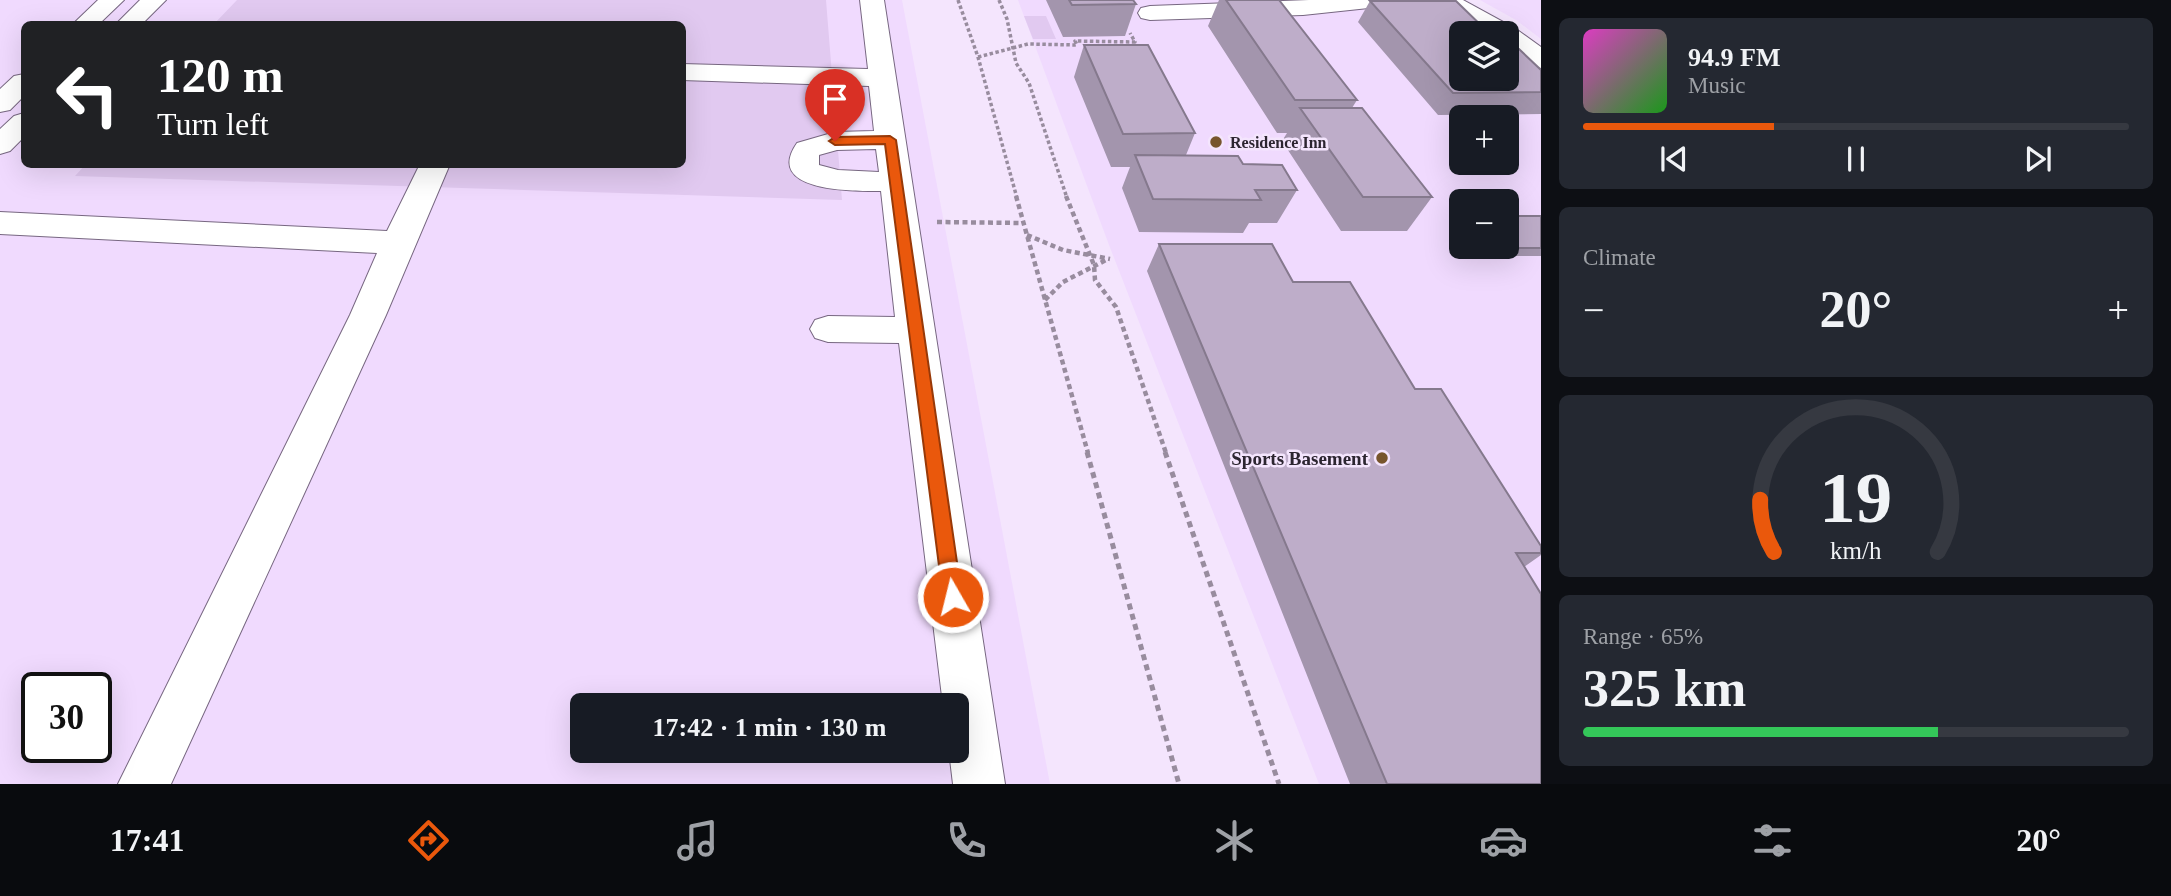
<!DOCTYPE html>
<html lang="en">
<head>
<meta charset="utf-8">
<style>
  body { margin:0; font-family:Georgia,serif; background:#242831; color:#f1f3f6; height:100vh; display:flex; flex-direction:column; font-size:26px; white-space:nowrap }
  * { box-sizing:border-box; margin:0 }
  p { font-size:23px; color:#9ea1a6 }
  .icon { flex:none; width:38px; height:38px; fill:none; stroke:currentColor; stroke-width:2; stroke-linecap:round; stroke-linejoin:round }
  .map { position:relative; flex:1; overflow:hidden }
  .sheet { display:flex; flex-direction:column; gap:18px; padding:18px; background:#0d0f14; width:630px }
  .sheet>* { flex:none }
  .hud { position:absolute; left:21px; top:21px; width:665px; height:147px; border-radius:10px; box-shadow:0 7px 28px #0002; background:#202124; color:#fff; overflow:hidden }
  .fabs { position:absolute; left:1449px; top:21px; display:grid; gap:14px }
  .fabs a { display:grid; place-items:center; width:70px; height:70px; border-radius:10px; background:#171b24; box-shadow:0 7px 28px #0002; font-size:35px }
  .speed { position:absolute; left:21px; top:672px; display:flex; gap:14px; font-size:35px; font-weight:700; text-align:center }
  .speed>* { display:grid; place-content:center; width:91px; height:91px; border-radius:50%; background:#171b24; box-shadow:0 7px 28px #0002; line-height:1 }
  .speed .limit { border:4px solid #111; border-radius:10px; background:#fff; color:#111 }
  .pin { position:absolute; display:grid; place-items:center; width:60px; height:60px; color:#fff; margin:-72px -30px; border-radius:50% 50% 50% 0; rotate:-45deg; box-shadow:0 0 7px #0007 }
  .pin .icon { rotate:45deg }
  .me { position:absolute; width:77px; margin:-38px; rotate:352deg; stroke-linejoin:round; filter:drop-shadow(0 0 5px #0008) }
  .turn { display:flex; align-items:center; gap:24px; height:147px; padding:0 21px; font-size:32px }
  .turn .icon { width:91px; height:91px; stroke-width:2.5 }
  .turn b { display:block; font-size:49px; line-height:60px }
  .big { font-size:52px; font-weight:600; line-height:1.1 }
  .sheet .tile { flex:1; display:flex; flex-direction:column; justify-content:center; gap:10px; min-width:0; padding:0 24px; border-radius:10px; background:#242831 }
  .sheet .dial { align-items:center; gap:0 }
  .dial svg { height:182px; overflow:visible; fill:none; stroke:#363941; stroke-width:7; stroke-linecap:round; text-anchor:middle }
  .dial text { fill:#f1f3f6; stroke:none }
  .song { display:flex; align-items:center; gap:21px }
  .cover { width:84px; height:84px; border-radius:10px; background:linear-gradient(135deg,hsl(310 70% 55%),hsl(120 70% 35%)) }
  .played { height:7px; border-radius:4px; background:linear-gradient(90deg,#ea580c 35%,#363941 35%) }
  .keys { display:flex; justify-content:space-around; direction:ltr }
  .heat { display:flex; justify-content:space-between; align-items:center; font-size:38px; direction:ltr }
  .charge { height:10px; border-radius:5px; background:linear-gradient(90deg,#34c759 65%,#363941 0) }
  .trip { position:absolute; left:570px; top:693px; width:399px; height:70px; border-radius:10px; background:#171b24; box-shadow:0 7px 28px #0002; font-weight:600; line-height:70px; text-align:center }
  .dock { display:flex; height:112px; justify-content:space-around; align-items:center; background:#090b0e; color:#9ea1a6 }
  .dock .icon { width:49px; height:49px }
  .dock .on { color:#ea580c }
  .dock b { font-size:32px; color:#f1f3f6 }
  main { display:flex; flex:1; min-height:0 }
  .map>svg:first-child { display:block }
</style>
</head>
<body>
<main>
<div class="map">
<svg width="1541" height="784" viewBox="0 0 1541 784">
  <rect width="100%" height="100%" fill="#f4e5fd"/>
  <!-- built -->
  <path fill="#f0dafe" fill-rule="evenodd" d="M0,0H902L1050,784H0ZM24,24H682V164H24ZM37,688H96V747H37ZM583,705H957V751H583Z
    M1018,0H1421L1462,23L1461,79H1507L1541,88V784H1319L1109,245ZM1461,117H1507V163H1461ZM1461,201H1507V247H1461Z
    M1480,0H1541V39L1516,20Z"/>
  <!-- green -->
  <path fill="#e1c9f0" d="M237,0H826L842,200L75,176L86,164H682V24H214Z
    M1024,16H1046L1056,39H1033Z"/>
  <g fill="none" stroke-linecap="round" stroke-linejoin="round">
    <!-- minor casing -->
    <g stroke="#776781" stroke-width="2">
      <path id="minor" d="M98,0H124L99,24H73Z
        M140,0H166L142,24H116Z
        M860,0H884L1005,784H953L949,751H957V705H943L899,343L828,342L815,338L810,329L815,320L828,316L895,317L881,191C853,191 763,192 797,143L835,132L874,131L869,86L682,80V64L868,69ZM876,149L879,172L838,170L819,165V155L837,150Z
        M1309,0H1390L1387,5L1378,7L1303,15L1150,20L1141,18L1138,13L1141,8L1150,6Z
        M1433,0H1463L1516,29L1541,47V68L1532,66L1507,46V33H1487L1436,5Z
        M24,74V96L10,110L0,112V89L14,76Z
        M24,113V137L10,151L0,154V129L14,116Z
        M420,164H450L386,315L171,784H118L350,315L377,253L0,234V212L387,231Z"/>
    </g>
    <!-- path-far2 -->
    <path stroke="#988c9e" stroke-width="3.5" stroke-dasharray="3.5 2.5" stroke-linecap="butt" d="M958,0L978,57L1017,198
      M999,0L1007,19L1016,63L1029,83L1067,198
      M978,57L1028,44L1077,45L1075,41L1135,42L1130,33"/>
    <!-- path-far1 -->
    <path stroke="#988c9e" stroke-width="4.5" stroke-dasharray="5 3.5" stroke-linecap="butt" d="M1016,196L1088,453
      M1066,196L1094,265L1095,280L1116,307L1166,453
      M937,222L1024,223
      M1027,235L1063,250L1110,259
      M1045,300L1063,282L1108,259"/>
    <!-- path -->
    <path stroke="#988c9e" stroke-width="5" stroke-dasharray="6 4.5" stroke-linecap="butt" d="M1087,452L1179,784
      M1165,452L1279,784"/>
    <!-- minor -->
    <use href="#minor" fill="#fff" fill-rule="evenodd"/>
  </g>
  <!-- wall -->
  <path fill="#a395ad" d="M1046,0H1133L1136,4L1125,36L1063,37Z
    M1219,0H1279L1357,100L1352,108L1432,197L1407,231H1341L1282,141L1287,133H1277L1208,26Z
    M1370,1L1461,33L1541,70V114L1438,115L1358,22Z
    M1084,45L1195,133L1186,155L1243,164L1297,190L1277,223H1249L1243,233L1139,232L1122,188L1130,167H1111L1074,77Z
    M1507,216H1541V256H1507L1500,247H1507Z
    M1159,244L1293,282L1415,389L1541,546V555L1524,567L1541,784H1350L1147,271Z"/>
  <!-- building -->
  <path fill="#beadc9" stroke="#85798d" stroke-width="2" d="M1069,0H1133L1136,4L1072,5Z
    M1226,0H1279L1357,100H1295Z
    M1370,1H1456L1489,33H1461V79H1507V49H1519L1541,70V92L1453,93Z
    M1084,45H1148L1195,133L1123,134Z
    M1300,108H1362L1432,197H1363Z
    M1135,155L1238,156L1243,164L1282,165L1297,190H1255L1261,200L1153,199Z
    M1507,216H1541V248H1515L1507,238Z
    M1159,244H1272L1293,282H1350L1415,389H1441L1541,546V553H1516L1541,594V784H1387Z"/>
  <!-- route -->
  <path fill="#ea580c" stroke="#983908" stroke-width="2" d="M890,136L896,140L962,597L959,603L953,606L946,603L943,597L885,144L835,145L829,141L835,137Z"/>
  <!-- markers -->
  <g fill="#77552d" stroke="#f4e5fd" stroke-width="2.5">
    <circle cx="1216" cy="142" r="7"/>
    <circle cx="1382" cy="458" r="7"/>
  </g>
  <g text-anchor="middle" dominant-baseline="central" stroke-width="5" stroke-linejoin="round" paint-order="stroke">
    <!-- far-poi labels -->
    <g font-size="16" font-weight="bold" fill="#2c2530" stroke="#f4e5fd" text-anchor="start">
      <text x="1230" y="142">Residence Inn</text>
    </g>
    <!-- poi labels -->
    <g font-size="19" font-weight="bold" fill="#2c2530" stroke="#f4e5fd" text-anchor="end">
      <text x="1368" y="458">Sports Basement</text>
    </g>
  </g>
</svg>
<div class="fabs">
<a><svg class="icon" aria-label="layers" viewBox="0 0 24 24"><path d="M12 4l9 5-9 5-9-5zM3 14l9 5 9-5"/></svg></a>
<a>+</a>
<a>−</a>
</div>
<div class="speed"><div class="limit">30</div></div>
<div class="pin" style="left:835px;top:141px;background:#d93025"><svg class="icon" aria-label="arrive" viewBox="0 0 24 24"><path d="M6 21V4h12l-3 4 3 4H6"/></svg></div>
<svg class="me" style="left:953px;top:597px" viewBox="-20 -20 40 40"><circle r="17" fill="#ea580c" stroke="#fff" stroke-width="3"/><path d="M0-11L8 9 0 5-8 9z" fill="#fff"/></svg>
<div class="trip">17:42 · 1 min · 130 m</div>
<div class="hud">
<div class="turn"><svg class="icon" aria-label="left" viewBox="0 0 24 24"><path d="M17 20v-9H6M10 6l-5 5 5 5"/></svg><div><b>120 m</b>Turn left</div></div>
</div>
</div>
<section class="sheet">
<div class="tile">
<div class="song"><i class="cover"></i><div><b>94.9 FM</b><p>Music</p></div></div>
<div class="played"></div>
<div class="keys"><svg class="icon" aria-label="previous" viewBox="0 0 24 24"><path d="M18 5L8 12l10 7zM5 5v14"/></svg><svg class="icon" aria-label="pause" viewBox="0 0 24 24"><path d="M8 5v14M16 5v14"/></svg><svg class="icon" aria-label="next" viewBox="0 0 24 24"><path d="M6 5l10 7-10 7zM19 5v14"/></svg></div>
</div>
<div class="tile"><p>Climate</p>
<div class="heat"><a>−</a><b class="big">20°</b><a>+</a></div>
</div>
<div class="tile dial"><svg viewBox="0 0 100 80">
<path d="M14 69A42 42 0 1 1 86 69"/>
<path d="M14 69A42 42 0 0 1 8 46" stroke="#ea580c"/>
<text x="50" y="56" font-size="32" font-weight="700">19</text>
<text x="50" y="72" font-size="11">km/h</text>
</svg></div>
<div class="tile"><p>Range · 65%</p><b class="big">325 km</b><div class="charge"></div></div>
</section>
</main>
<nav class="dock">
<b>17:41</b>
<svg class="icon on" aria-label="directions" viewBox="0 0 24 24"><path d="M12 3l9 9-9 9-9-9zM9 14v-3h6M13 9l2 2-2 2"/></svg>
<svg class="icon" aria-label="music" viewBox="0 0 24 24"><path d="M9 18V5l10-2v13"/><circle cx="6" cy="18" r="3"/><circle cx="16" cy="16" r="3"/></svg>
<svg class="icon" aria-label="phone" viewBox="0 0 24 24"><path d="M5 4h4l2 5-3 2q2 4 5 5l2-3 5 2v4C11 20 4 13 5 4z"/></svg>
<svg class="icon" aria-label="climate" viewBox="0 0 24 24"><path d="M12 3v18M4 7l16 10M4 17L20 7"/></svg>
<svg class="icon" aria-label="car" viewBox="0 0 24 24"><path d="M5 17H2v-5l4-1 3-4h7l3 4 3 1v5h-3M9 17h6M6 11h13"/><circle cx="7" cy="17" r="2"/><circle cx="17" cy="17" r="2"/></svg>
<svg class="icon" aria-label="filters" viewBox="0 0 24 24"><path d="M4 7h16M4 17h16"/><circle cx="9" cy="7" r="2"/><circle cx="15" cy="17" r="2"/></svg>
<b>20°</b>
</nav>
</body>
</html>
